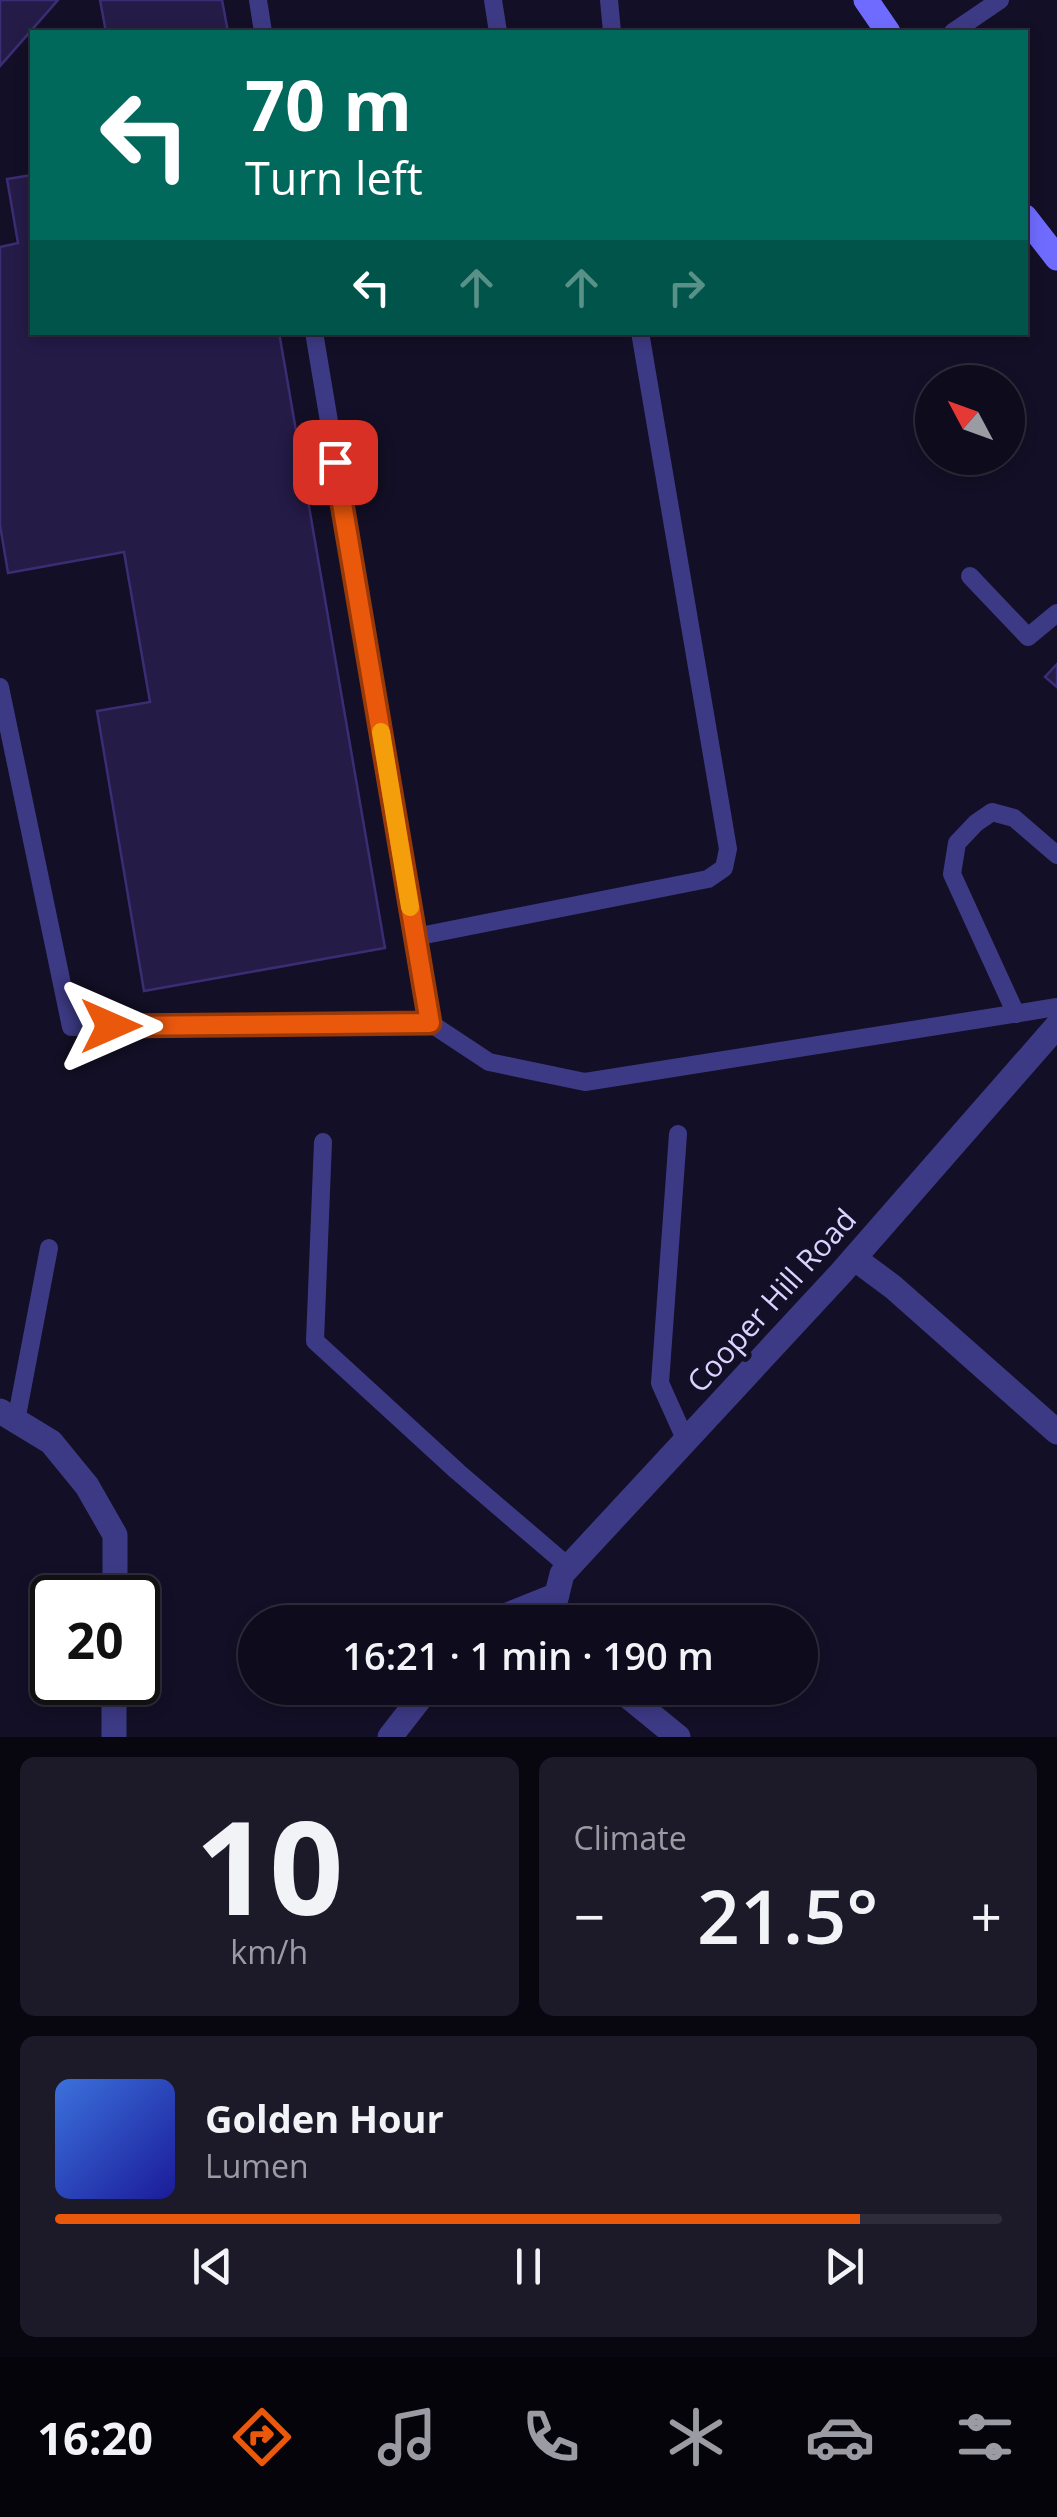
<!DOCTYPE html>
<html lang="en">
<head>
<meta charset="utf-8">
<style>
  body { margin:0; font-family:"Open Sans",sans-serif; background:#1c1929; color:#f1f3f6; height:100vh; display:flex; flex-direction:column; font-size:38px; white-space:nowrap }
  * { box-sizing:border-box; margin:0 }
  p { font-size:32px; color:#9b9ba3 }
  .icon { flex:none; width:55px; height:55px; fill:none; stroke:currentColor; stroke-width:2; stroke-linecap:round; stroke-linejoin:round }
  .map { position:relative; height:1737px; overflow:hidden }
  .sheet { display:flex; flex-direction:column; gap:20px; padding:20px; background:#08060f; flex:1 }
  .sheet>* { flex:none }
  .guide { position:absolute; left:30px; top:30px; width:998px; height:305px; border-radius:0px; box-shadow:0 5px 15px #0003,0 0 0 2px #2e2b3b; background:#00695c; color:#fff; overflow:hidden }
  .needle { width:65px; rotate:311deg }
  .buttons { position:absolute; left:915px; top:365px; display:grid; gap:20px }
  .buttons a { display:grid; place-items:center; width:110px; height:110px; border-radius:50%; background:#0e0b1c; box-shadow:0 5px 15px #0003,0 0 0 2px #2e2b3b; font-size:50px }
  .speed { position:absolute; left:30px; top:1575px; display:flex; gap:20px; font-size:50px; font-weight:700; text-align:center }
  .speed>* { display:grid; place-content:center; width:130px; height:130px; border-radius:50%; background:#0e0b1c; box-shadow:0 5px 15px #0003,0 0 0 2px #2e2b3b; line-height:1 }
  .speed .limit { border:5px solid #111; border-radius:15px; background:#fff; color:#111 }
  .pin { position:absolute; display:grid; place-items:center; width:85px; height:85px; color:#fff; margin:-42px; border-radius:20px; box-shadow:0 5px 15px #0006 }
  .me { position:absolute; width:110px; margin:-55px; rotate:90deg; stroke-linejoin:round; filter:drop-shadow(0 0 8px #0008) }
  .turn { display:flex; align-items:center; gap:35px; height:210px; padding:0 50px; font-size:45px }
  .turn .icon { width:130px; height:130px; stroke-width:2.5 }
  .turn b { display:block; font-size:70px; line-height:85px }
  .lanes { display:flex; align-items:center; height:95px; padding:0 50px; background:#0003; justify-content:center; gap:50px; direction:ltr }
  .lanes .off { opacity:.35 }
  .big { font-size:75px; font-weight:600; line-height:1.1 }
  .sheet .widget { flex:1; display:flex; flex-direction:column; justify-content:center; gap:15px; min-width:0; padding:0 35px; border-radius:15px; background:#1c1929 }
  .sheet .dial { align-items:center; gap:0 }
  .dial b { font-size:130px; line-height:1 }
  .song { display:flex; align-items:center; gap:30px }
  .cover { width:120px; height:120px; border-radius:15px; background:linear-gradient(135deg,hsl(220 70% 55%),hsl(240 70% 35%)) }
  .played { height:10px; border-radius:5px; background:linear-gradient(90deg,#ea580c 85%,#2e2b3b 85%) }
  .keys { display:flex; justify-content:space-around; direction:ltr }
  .heat { display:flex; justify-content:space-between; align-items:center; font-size:55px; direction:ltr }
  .sheet .tiles { flex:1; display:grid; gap:20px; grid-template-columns:1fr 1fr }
  .widget:last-child { grid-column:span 2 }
  .trip { position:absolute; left:238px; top:1605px; width:580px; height:100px; border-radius:50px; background:#0e0b1c; box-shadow:0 5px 15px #0003,0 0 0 2px #2e2b3b; font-weight:600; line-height:100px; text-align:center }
  .dock { display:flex; height:160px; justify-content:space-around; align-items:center; background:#06040b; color:#9b9ba3 }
  .dock .icon { width:70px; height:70px }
  .dock .selected { color:#ea580c }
  .dock b { font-size:45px; color:#f1f3f6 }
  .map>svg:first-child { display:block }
</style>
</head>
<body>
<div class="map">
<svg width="1057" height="1737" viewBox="0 0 1057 1737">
  <rect width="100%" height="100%" fill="#130f26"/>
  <!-- building -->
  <path fill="#241b47" stroke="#3b2d73" stroke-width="2.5" d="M0,0H58L0,66Z
    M100,0H222L228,32H106Z
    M32,175V332H279L385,948L144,991L97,711L150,702L124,552L8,573L0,525V247L18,243L7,179Z
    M1057,664V687L1045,677Z"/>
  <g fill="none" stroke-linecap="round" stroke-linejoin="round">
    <!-- lane -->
    <path stroke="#3d3a85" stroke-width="18" d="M258,0L263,32
      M493,0L498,32
      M609,0L612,32
      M953,32L1000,0
      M314,332L430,1023L489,1062L585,1082L1057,1007
      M970,576L1028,637L1057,613
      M0,687L71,1027L430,1023
      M415,937L708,879L724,868L728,849L640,332
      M1016,1014L952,874L957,843L976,823L992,812L1014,818L1057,855
      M678,1134L660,1383L686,1441
      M323,1142L315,1341L458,1472L569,1567
      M16,1421L49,1248"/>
    <!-- street -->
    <path stroke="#3d3a85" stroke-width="25" d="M854,1258L893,1287L1057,1432
      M0,1411L51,1442L87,1486L115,1535V1598
      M497,1622L505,1616L557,1595
      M558,1622L552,1614L562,1574L841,1273L1057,1026
      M618,1688L678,1737
      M114,1737V1682
      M390,1737L428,1688"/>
    <!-- secondary -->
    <path stroke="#6f6bff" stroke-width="25" d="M866,0L888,32
      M1025,217L1057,258"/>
  </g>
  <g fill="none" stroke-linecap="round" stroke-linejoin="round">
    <!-- route casing -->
    <g stroke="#983908" stroke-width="25">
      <path id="route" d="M111,1026L430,1023L335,462"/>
    </g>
    <!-- route -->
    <use href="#route" stroke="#ea580c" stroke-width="18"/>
    <!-- slow -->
    <path stroke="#f59e0b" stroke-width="18" d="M381,732L410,907"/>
  </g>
  <g text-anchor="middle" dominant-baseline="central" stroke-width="10" stroke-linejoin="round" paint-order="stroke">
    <!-- street labels -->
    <g font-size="30" fill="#d9d4ff" stroke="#130f26">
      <text transform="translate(771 1300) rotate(-48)">Cooper Hill Road</text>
    </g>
  </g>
</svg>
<div class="buttons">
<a><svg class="needle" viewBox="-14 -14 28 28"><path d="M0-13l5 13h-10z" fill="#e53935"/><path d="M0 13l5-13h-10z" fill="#9b9ba3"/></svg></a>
</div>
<div class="speed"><div class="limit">20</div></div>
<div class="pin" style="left:335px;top:462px;background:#d93025"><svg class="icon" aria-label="arrive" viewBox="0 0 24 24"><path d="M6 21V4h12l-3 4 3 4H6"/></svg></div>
<svg class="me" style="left:111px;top:1026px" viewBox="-20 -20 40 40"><path d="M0-17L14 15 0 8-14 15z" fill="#ea580c" stroke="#fff" stroke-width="4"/></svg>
<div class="trip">16:21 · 1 min · 190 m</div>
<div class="guide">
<div class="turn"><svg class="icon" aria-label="left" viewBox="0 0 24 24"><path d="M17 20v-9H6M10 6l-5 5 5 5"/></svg><div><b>70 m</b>Turn left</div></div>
<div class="lanes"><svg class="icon" aria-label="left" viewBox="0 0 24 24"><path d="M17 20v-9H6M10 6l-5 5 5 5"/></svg><svg class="icon off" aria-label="ahead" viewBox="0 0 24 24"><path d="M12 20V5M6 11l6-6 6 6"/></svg><svg class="icon off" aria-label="ahead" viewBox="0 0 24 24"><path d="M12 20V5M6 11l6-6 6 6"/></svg><svg class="icon off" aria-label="right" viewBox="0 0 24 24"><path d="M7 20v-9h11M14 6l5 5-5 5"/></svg></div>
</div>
</div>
<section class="sheet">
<div class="tiles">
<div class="widget dial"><b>10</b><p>km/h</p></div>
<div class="widget"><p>Climate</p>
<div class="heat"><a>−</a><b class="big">21.5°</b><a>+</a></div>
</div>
<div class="widget">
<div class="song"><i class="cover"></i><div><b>Golden Hour</b><p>Lumen</p></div></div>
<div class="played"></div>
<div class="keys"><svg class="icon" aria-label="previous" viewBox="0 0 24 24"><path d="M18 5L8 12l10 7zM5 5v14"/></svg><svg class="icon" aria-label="pause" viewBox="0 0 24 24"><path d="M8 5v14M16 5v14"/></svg><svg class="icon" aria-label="next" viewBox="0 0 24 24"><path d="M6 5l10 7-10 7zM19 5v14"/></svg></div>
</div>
</div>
</section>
<nav class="dock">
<b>16:20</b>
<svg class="icon selected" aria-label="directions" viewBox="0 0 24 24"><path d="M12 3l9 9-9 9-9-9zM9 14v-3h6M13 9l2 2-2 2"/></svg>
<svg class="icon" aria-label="music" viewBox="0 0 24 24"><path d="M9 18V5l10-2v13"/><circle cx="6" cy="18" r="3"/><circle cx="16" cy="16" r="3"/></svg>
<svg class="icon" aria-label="phone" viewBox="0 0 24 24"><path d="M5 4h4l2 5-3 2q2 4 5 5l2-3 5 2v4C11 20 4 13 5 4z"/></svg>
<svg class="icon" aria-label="climate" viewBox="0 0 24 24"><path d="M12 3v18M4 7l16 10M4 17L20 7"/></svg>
<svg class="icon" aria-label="car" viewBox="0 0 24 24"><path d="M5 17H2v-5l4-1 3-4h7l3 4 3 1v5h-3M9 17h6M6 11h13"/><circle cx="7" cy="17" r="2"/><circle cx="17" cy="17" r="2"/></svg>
<svg class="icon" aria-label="filters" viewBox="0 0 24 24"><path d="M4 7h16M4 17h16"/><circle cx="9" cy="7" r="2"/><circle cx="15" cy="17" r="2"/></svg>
</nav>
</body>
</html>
